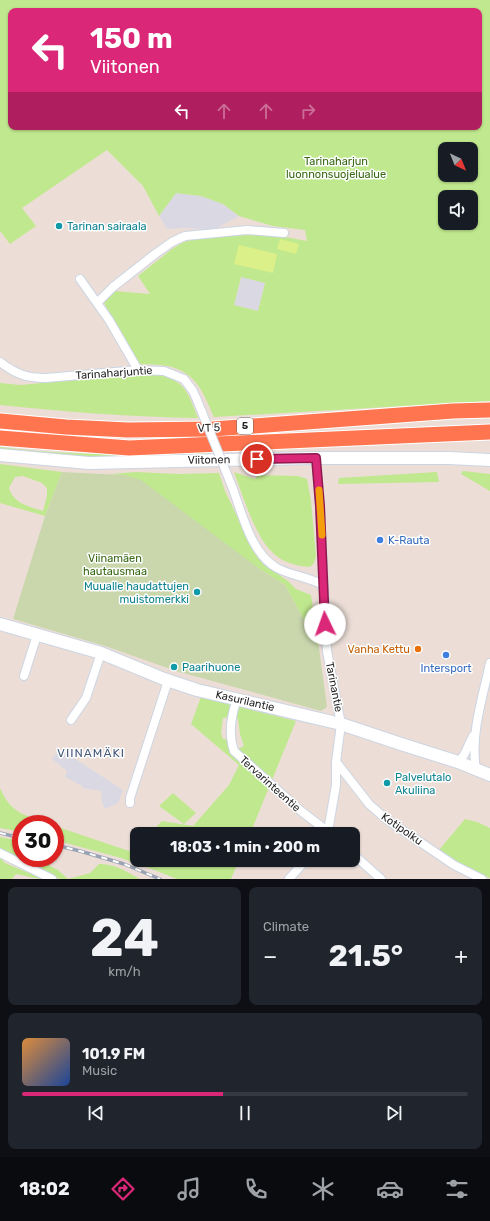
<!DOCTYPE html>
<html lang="en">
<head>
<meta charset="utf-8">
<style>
  body { margin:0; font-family:Rubik,sans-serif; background:#20242c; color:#f1f3f6; height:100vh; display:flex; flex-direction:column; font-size:15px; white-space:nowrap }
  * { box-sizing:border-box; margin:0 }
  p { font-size:13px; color:#9ea1a6 }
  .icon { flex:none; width:22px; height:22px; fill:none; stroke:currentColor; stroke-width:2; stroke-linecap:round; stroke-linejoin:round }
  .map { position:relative; height:879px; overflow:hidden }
  .details { display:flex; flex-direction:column; gap:8px; padding:8px; background:#0d0f14; flex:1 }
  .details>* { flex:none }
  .guide { position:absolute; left:8px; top:8px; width:474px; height:122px; border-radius:8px; box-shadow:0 1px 3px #0004; background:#db2777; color:#fff; overflow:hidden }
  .needle { width:26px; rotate:137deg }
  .tools { position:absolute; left:438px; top:142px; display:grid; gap:8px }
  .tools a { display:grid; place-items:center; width:40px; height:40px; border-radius:8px; background:#171b24; box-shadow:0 1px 3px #0004; font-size:20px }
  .speed { position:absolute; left:12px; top:815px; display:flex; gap:8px; font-size:20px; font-weight:700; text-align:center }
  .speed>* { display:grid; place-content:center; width:52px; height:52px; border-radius:50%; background:#171b24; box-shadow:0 1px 3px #0004; line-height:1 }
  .speed .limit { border:6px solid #d22; background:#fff; color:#111 }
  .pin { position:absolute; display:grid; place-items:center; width:34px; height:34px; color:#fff; margin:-17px; border:2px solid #fff; border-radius:50%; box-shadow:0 1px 4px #0007 }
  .me { position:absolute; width:44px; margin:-22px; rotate:357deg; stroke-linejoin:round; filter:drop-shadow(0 0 3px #0008) }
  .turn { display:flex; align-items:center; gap:14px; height:84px; padding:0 16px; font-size:18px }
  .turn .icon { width:52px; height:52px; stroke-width:2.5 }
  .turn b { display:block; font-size:28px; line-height:34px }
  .lanes { display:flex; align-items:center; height:38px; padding:0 16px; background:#0003; justify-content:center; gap:20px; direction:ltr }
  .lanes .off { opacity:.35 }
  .big { font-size:30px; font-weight:700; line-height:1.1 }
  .details .widget { flex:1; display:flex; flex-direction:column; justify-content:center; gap:6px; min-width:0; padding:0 14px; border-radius:8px; background:#20242c }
  .details .dial { align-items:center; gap:0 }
  .dial b { font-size:52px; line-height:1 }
  .song { display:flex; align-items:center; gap:12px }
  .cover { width:48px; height:48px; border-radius:6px; background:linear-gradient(135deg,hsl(30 70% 55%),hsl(220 70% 35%)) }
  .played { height:4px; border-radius:2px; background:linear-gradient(90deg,#db2777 45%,#363941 45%) }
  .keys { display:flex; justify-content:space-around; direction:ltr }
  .heat { display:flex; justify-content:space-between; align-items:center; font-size:22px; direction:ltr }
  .details .tiles { flex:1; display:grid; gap:8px; grid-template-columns:1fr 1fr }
  .widget:last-child { grid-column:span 2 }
  .trip { position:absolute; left:130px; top:827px; width:230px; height:40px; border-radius:8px; background:#171b24; box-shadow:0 1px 3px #0004; font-weight:700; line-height:40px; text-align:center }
  .dock { display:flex; height:64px; justify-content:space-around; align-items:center; background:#090b0e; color:#9ea1a6 }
  .dock .icon { width:28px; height:28px }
  .dock .selected { color:#db2777 }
  .dock b { font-size:18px; color:#f1f3f6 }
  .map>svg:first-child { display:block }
</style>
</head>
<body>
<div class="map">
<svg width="490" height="879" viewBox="0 0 490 879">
  <rect width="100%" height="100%" fill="#ecded7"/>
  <!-- industrial -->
  <path fill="#dad9e3" d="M175,193L201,196L223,204L239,216L213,230L186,228L167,229L159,216Z
    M242,276L265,282L258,311L234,305Z
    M60,749L123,790L118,803L105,809L101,800L102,791L82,788V786L65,777L67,771L52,759Z"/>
  <!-- green -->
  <path fill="#c0e88e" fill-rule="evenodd" d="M0,0H490V401L214,417C204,395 198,375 172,367C162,364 150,365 140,364L104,303L114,291L150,294L138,276L172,249L182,243L208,233L247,230L307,241L305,230L273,226L239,216L223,204L201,196L176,193L159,216L143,186L107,150L22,208L36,226L10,244L0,231ZM11,11H479V127H11ZM445,149H471V175H445ZM445,197H471V223H445ZM241,277L265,283L258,311L234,305Z
    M153,373C185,380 187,390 198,418C132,417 66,412 0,405V383L20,385Z
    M0,447C70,456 141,455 211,453L212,456L112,459L0,452Z
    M0,464L62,472L45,516L0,503ZM23,476L42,483L47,488V496L43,511C28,506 14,504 9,488L15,477Z
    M463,471L490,474V491L461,474Z
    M136,472L178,474L219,473L225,491L253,550L263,564L288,581L296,589L311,595L319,648L285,585L261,570L124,475L110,474Z
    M234,472L255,479L258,475L298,476L307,479L311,501L316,556L314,563L310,567C296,566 281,562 271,551C255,535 242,494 234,472Z
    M437,472L439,482L338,484L339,478Z
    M201,697L296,721L250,834H150L162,821L193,826L229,785L239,765L191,724ZM232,717L238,719L240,734L244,746L234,751L230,740L223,739L221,733L223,718Z
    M0,788C11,814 25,815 50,824H21V832L0,828Z
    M173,793L196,813L184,824L159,806Z
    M465,819L477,822L490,828V878L460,864L439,850Z
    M55,826L132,852L137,847V860H239L231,879H177L157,871L121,858L55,840Z
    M0,837L21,841V858H49L50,866L58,870L68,879L90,873L99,864C113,863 128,872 140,879H60L3,852L0,848Z
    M0,857L5,863L43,879C34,879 25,875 16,874L12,879H0Z"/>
  <!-- cemetery -->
  <path fill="#cad7ad" d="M62,472L124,475L141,480L261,570L285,585L319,648L327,707L321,711L176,671L105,646L13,619L45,516Z"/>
  <!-- pitch -->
  <path fill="#dbf089" d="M280,239L299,244L296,254L277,249Z
    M239,245L277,254L273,273L234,264Z"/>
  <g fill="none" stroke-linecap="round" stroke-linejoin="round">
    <!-- street casing -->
    <g stroke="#ccd5e2" stroke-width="10">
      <path id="street" d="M80,279L109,320L138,370
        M97,303L113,287L155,254L172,242L185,236L247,230L284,233
        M0,362C16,374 26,378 46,378L138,370L164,371L184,379L193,391L197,400
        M316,458L320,506L327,651L341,724L336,762V785L328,831L326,834
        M233,489C242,514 252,555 277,568C292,576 309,577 323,585
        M24,676L37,635
        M237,699C231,716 228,734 234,751L301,811L331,834
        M71,720L86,698L101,653
        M458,762L464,755L473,736
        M337,763L369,804L386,819L454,865L482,879
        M476,769C470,734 483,697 490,663
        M130,803V798L168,681
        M0,853L52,879
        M353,854L381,879
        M289,879L306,860"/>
    </g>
    <!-- secondary casing -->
    <g stroke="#ccd5e2" stroke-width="14">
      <path id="secondary" d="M0,455L89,463L316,458H449L490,460
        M0,624L101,653L164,679L197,690L341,724L401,744L458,762L490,775"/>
    </g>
    <!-- highway casing -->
    <g stroke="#fff" stroke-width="17">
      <path id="highway" d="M0,421L66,427L128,430L213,429L453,411L490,410
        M0,438L129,448L490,432"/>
    </g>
    <!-- street -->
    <use href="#street" stroke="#fff" stroke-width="8"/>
    <!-- secondary -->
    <use href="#secondary" stroke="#fff" stroke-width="12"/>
    <!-- highway -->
    <use href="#highway" stroke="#ff754f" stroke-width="15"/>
    <!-- rail casing -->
    <g stroke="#9aa3b4" stroke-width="3.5">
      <path id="rail" d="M0,833L21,838
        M55,845L80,851L124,864L160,879"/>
    </g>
    <!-- rail -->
    <use href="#rail" stroke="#fff" stroke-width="2" stroke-dasharray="6" stroke-linecap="butt"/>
    <!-- street-bridge casing -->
    <g stroke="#ccd5e2" stroke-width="10" stroke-linecap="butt">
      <path id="street-bridge" d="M197,400L233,489"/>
    </g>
    <!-- street-bridge -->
    <use href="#street-bridge" stroke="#fff" stroke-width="8"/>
  </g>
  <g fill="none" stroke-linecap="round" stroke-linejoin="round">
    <!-- route casing -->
    <g stroke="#8e194d" stroke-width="10">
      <path id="route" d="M257,459L316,458L320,506L325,624"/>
    </g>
    <!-- route -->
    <use href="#route" stroke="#db2777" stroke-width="7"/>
    <!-- slow -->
    <path stroke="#f59e0b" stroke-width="7" d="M319,490L322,535"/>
  </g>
  <!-- markers -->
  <g fill="#0f9aa8" stroke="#fff" stroke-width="1.5">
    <circle cx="59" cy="226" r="4"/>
    <circle cx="197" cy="592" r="4"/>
    <circle cx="174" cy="667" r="4"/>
    <circle cx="387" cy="783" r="4"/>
  </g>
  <g fill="#3f7fe0" stroke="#fff" stroke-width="1.5">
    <circle cx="380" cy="540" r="4"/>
    <circle cx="446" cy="655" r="4"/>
  </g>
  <circle fill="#e8710a" stroke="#fff" stroke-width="1.5" cx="418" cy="649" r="4"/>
  <g text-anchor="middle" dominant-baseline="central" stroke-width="3" stroke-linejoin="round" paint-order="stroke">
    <!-- shield labels -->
    <rect fill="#fff" stroke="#686868" stroke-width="1" x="237" y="418" width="16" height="16" rx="3"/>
    <g font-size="10" font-weight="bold" fill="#272727">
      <text x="245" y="426">5</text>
    </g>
    <!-- park labels -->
    <g font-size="11" fill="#376813" stroke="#fff">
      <text x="336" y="161">Tarinaharjun<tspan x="336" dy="13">luonnonsuojelualue</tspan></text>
      <text x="115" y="558">Viinamäen<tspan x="115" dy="13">hautausmaa</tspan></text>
    </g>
    <!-- culture labels -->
    <g font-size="11" fill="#0d838f" stroke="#fff" text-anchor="start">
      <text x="67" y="226">Tarinan sairaala</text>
      <text x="189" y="586" text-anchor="end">Muualle haudattujen<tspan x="189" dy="13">muistomerkki</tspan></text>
      <text x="182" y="667">Paarihuone</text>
      <text x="395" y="777">Palvelutalo<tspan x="395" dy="13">Akuliina</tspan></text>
    </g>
    <!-- street labels -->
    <g font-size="11" fill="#272727" stroke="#fff">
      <text transform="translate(114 373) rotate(-4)">Tarinaharjuntie</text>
      <text transform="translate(209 428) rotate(-2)">VT 5</text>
      <text transform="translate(209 460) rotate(-1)">Viitonen</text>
      <text transform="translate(334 687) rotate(79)">Tarinantie</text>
      <text transform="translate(245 701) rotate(13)">Kasurilantie</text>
      <text transform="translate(270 784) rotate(42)">Tervarinteentie</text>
      <text transform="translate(402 829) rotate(35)">Kotipolku</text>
    </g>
    <!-- shop labels -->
    <g font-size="11" fill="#366cbe" stroke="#fff" text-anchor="start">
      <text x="388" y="540">K-Rauta</text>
      <text x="446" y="668" text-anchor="middle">Intersport</text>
    </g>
    <!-- food labels -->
    <g font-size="11" fill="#c56008" stroke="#fff" text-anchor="end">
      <text x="410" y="649">Vanha Kettu</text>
    </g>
    <!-- neighbourhood labels -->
    <g font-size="12" letter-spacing="1" fill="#455a7b" stroke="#fff">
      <text x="91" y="753">VIINAMÄKI</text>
    </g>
  </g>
</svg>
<div class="tools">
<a><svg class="needle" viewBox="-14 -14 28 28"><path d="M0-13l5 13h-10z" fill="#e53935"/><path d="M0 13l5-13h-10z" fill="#9ea1a6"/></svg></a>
<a><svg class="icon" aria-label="sound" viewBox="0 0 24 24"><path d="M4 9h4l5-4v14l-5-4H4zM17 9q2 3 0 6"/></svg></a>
</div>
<div class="speed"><div class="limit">30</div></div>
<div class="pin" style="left:257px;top:459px;background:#d93025"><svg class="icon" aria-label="arrive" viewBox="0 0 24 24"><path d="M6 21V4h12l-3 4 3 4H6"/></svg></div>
<svg class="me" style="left:325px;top:624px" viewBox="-20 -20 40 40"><circle r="19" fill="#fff"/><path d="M0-13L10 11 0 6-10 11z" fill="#db2777"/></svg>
<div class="trip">18:03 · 1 min · 200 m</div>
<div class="guide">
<div class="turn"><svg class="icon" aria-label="left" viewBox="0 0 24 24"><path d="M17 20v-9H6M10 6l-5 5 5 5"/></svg><div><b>150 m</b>Viitonen</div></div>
<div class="lanes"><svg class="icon" aria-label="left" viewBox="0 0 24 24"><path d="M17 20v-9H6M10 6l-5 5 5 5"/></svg><svg class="icon off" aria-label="ahead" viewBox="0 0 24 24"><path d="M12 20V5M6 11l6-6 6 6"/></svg><svg class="icon off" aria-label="ahead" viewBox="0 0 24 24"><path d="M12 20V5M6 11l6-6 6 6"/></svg><svg class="icon off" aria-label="right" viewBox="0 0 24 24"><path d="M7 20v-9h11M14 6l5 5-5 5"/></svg></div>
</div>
</div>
<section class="details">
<div class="tiles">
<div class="widget dial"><b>24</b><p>km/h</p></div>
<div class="widget"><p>Climate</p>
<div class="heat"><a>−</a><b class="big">21.5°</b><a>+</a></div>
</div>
<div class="widget">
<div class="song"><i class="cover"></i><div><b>101.9 FM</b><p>Music</p></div></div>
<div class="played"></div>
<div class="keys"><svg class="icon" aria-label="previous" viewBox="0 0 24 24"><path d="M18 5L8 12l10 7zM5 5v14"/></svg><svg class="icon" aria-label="pause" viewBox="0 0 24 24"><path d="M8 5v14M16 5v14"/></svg><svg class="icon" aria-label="next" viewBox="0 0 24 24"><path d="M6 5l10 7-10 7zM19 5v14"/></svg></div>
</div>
</div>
</section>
<nav class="dock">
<b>18:02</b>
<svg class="icon selected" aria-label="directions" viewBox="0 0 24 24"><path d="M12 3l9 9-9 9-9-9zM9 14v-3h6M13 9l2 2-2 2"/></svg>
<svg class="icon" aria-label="music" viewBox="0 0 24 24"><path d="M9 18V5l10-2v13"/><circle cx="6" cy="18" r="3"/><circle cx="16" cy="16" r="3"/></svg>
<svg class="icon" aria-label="phone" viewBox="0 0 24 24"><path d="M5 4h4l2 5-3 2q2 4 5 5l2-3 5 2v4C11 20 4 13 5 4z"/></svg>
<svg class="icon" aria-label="climate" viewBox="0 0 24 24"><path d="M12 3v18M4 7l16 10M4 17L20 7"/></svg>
<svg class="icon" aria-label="car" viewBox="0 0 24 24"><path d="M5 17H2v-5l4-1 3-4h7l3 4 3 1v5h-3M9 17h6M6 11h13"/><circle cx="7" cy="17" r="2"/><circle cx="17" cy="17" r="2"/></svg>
<svg class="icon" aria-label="filters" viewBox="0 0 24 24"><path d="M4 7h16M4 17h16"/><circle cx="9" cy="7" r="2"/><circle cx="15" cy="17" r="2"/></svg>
</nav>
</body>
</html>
